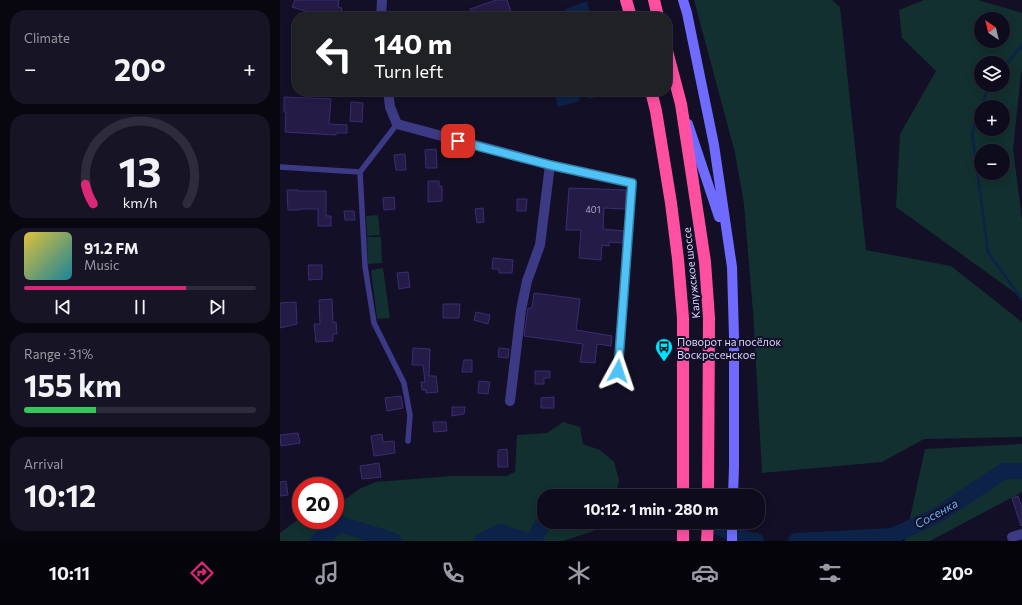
<!DOCTYPE html>
<html lang="en">
<head>
<meta charset="utf-8">
<style>
  body { margin:0; font-family:Commissioner,sans-serif; background:#171425; color:#f1f3f6; height:100vh; display:flex; flex-direction:column; font-size:15px; white-space:nowrap }
  * { box-sizing:border-box; margin:0 }
  p { font-size:13px; color:#9b9ba3 }
  .icon { flex:none; width:22px; height:22px; fill:none; stroke:currentColor; stroke-width:2; stroke-linecap:round; stroke-linejoin:round }
  .map { position:relative; flex:1; overflow:hidden }
  .side { display:flex; flex-direction:column; gap:10px; padding:10px; background:#08060f; width:280px }
  .side>* { flex:none }
  .hud { position:absolute; left:12px; top:12px; width:380px; height:84px; border-radius:16px; box-shadow:0 2px 10px #0003,0 0 0 1px #2e2b3b; background:#202124; color:#fff; overflow:hidden }
  .needle { width:26px; rotate:325deg }
  .buttons { position:absolute; left:694px; top:12px; display:grid; gap:8px }
  .buttons a { display:grid; place-items:center; width:36px; height:36px; border-radius:50%; background:#0e0b1c; box-shadow:0 2px 10px #0003,0 0 0 1px #2e2b3b; font-size:20px }
  .speed { position:absolute; left:12px; top:477px; display:flex; gap:8px; font-size:20px; font-weight:700; text-align:center }
  .speed>* { display:grid; place-content:center; width:52px; height:52px; border-radius:50%; background:#0e0b1c; box-shadow:0 2px 10px #0003,0 0 0 1px #2e2b3b; line-height:1 }
  .speed .limit { border:6px solid #d22; background:#fff; color:#111 }
  .pin { position:absolute; display:grid; place-items:center; width:34px; height:34px; color:#fff; margin:-17px; border-radius:8px; box-shadow:0 2px 6px #0006 }
  .me { position:absolute; width:44px; margin:-22px; rotate:5deg; stroke-linejoin:round; filter:drop-shadow(0 0 3px #0008) }
  .turn { display:flex; align-items:center; gap:14px; height:84px; padding:0 16px; font-size:18px }
  .turn .icon { width:52px; height:52px; stroke-width:2.5 }
  .turn b { display:block; font-size:28px; line-height:34px }
  .big { font-size:30px; font-weight:700; line-height:1.1 }
  .side .widget { flex:1; display:flex; flex-direction:column; justify-content:center; gap:6px; min-width:0; padding:0 14px; border-radius:16px; background:#171425 }
  .side .dial { align-items:center; gap:0 }
  .dial svg { height:104px; overflow:visible; fill:none; stroke:#2e2b3b; stroke-width:7; stroke-linecap:round; text-anchor:middle }
  .dial text { fill:#f1f3f6; stroke:none }
  .song { display:flex; align-items:center; gap:12px }
  .cover { width:48px; height:48px; border-radius:6px; background:linear-gradient(135deg,hsl(50 70% 55%),hsl(190 70% 35%)) }
  .played { height:4px; border-radius:2px; background:linear-gradient(90deg,#db2777 70%,#2e2b3b 70%) }
  .keys { display:flex; justify-content:space-around; direction:ltr }
  .heat { display:flex; justify-content:space-between; align-items:center; font-size:22px; direction:ltr }
  .charge { height:6px; border-radius:3px; background:linear-gradient(90deg,#34c759 31%,#2e2b3b 0) }
  .trip { position:absolute; left:257px; top:489px; width:228px; height:40px; border-radius:16px; background:#0e0b1c; box-shadow:0 2px 10px #0003,0 0 0 1px #2e2b3b; font-weight:700; line-height:40px; text-align:center }
  .dock { display:flex; height:64px; justify-content:space-around; align-items:center; background:#06040b; color:#9b9ba3 }
  .dock .icon { width:28px; height:28px }
  .dock .active { color:#db2777 }
  .dock b { font-size:18px; color:#f1f3f6 }
  main { display:flex; flex:1; min-height:0 }
  .map>svg:first-child { display:block }
</style>
</head>
<body>
<main>
<section class="side">
<div class="widget"><p>Climate</p>
<div class="heat"><a>−</a><b class="big">20°</b><a>+</a></div>
</div>
<div class="widget dial"><svg viewBox="0 0 100 80">
<path d="M14 69A42 42 0 1 1 86 69"/>
<path d="M14 69A42 42 0 0 1 8 54" stroke="#db2777"/>
<text x="50" y="56" font-size="32" font-weight="700">13</text>
<text x="50" y="72" font-size="11">km/h</text>
</svg></div>
<div class="widget">
<div class="song"><i class="cover"></i><div><b>91.2 FM</b><p>Music</p></div></div>
<div class="played"></div>
<div class="keys"><svg class="icon" aria-label="previous" viewBox="0 0 24 24"><path d="M18 5L8 12l10 7zM5 5v14"/></svg><svg class="icon" aria-label="pause" viewBox="0 0 24 24"><path d="M8 5v14M16 5v14"/></svg><svg class="icon" aria-label="next" viewBox="0 0 24 24"><path d="M6 5l10 7-10 7zM19 5v14"/></svg></div>
</div>
<div class="widget"><p>Range · 31%</p><b class="big">155 km</b><div class="charge"></div></div>
<div class="widget"><p>Arrival</p><b class="big">10:12</b></div>
</section>
<div class="map">
<svg width="742" height="541" viewBox="0 0 742 541">
  <rect width="100%" height="100%" fill="#130f26"/>
  <!-- green -->
  <path fill="#12302f" fill-rule="evenodd" d="M414,0H552L560,7L586,250L671,266L742,322V437L644,439L602,462L482,473L473,312L464,204L455,153Z
    M644,0H698L742,13V71L741,73L733,149L742,220V298L616,207L620,134L656,71L622,38L619,10ZM701,19H723V41H701ZM701,63H723V85H701ZM701,107H723V129H701ZM701,151H723V173H701Z
    M98,215L100,235L87,236L86,216Z
    M87,237H101L102,263L88,264Z
    M103,268L110,318L97,319L91,270Z
    M283,422L300,427L303,444L320,450L334,462L339,480L336,496H264V522H330L328,526L283,541H0V533L21,517V520H55V504L66,499L79,489L96,482L172,476H226L235,472L237,435L267,433Z
    M742,444V492L650,541H625L645,449Z"/>
  <!-- water -->
  <path fill="#0c2248" d="M307,1L311,17H287L285,9Z
    M274,91H297L300,101L278,107Z
    M306,91H329L330,94L308,99Z"/>
  <g fill="none" stroke-linecap="round" stroke-linejoin="round">
    <!-- stream -->
    <path stroke="#0c2248" stroke-width="2.5" d="M723,68L742,45
      M709,85L692,133L708,252L742,300"/>
    <!-- river -->
    <path stroke="#0c2248" stroke-width="16" d="M428,522L464,539L476,541
      M38,541L60,524L114,541
      M202,541L221,532L247,541
      M253,541L264,522
      M516,541L612,536L656,516L724,471H742"/>
  </g>
  <!-- building -->
  <path fill="#241b47" stroke="#3b2d73" d="M15,0H59L58,7L62,8L60,17H36L31,16L32,13L12,7Z
    M216,0H227L233,17H192L190,9Z
    M4,97L51,99L49,124L67,125V133H56V135L5,132L6,112H4Z
    M71,102L83,103L82,122L70,121Z
    M156,149L157,168H146L145,150Z
    M125,154L126,170H116L114,155Z
    M148,181H159V186H162V201L148,202Z
    M289,188L346,190L345,209L324,208L323,229L344,231L343,243L329,242V246L322,245L321,260L299,258L301,230H286Z
    M7,190H18V191H46V216H51V226H38V209H19V210H8Z
    M114,197L115,209L104,210L103,198Z
    M237,199H247L246,211H237Z
    M203,208L204,222L197,223L195,209Z
    M64,211H74L75,220H65Z
    M213,258L233,260L232,273H219V269H212Z
    M28,265H42V279L29,280Z
    M128,272L130,287L119,289L117,273Z
    M254,293L300,299L296,330L332,336L331,346L317,344L315,363L300,362L303,344L244,336L248,308H252Z
    M52,299L53,323L56,322L57,334H53V341L36,342L34,324H40L39,300Z
    M16,302L17,324L0,328V303Z
    M163,304H180L179,318H163Z
    M196,312L210,315L208,324L194,320Z
    M133,348L150,349L149,376H156L158,392L146,393V390H142L141,382H145L143,365H132Z
    M219,348L229,349L228,358L218,357Z
    M184,360H192V372H182Z
    M255,371H270V378H264V384H255Z
    M199,381L210,382L208,394L198,393Z
    M121,396L123,408L107,411L105,398Z
    M274,397V408H261V398Z
    M172,407H185L184,414L172,416Z
    M153,422H166L167,431L154,432Z
    M18,433L20,443L1,446L0,435Z
    M102,434L103,442L114,441L115,453L94,456L91,436Z
    M227,449L228,467H218V450Z
    M99,463L101,477L82,479L80,466Z
    M6,481L8,495L0,496V482Z
    M738,496L742,508V525L741,526L732,498Z"/>
  <g fill="none" stroke-linecap="round" stroke-linejoin="round">
    <!-- lane -->
    <path stroke="#3d3a85" stroke-width="5.5" d="M117,124L80,172L85,266L94,323L124,383L130,415L128,441
      M270,165L353,183L338,371
      M0,167L80,172"/>
    <!-- street -->
    <path stroke="#3d3a85" stroke-width="10" d="M101,17L102,0
      M108,91L110,107L117,124L270,165L260,245L247,281L241,310L230,401
      M732,537L742,534"/>
    <!-- secondary -->
    <path stroke="#6f6bff" stroke-width="10" d="M403,0L407,13L434,145L452,267L454,337V467L453,496
      M408,124L439,217
      M452,541V522"/>
    <!-- highway -->
    <path stroke="#ff4fa3" stroke-width="12" d="M346,0L351,17
      M374,0L378,17
      M387,51L401,104L411,169L425,262L429,318L428,496
      M371,91L376,111L391,203L398,259L403,318V496
      M403,541V522
      M427,541L428,522"/>
  </g>
  <g fill="none" stroke-linecap="round" stroke-linejoin="round">
    <!-- route casing -->
    <g stroke="#337fa1" stroke-width="10">
      <path id="route" d="M178,141L270,165L352,183L338,371"/>
    </g>
    <!-- route -->
    <use href="#route" stroke="#4fc3f7" stroke-width="7"/>
  </g>
  <!-- icons -->
  <defs>
    <g id="bus-pin" transform="scale(0.9)"><path d="M0 17L-7.5 6A9.5 9.5 0 1 1 7.5 6Z" fill="#00e5ff" stroke="#130f26"/><path d="M-5-6H5V4H4V6H2V4H-2V6H-4V4H-5ZM-3.5-4V0h7V-4ZM-3.5 1.2v1.5H-2V1.2ZM2 1.2v1.5H3.5V1.2Z" fill="#111"/></g>
  </defs>
  <g fill-rule="evenodd">
    <use href="#bus-pin" x="384" y="347"/>
  </g>
  <g text-anchor="middle" dominant-baseline="central" stroke-width="4" stroke-linejoin="round" paint-order="stroke">
    <!-- number labels -->
    <g font-size="9" fill="#aca6d1">
      <text x="313" y="209">401</text>
    </g>
    <!-- street labels -->
    <g font-size="11" fill="#d9d4ff" stroke="#130f26">
      <text transform="translate(411 273) rotate(-96)">Калужское шоссе</text>
    </g>
    <!-- poi labels -->
    <g font-size="11" fill="#d9d4ff" stroke="#130f26" text-anchor="start">
      <text x="397" y="341">Поворот на посёлок<tspan x="397" dy="13">Воскресенское</tspan></text>
    </g>
    <!-- water labels -->
    <g font-size="12" font-style="italic" fill="#62b6ff" stroke="#130f26">
      <text transform="translate(656 513) rotate(-29)">Сосенка</text>
    </g>
  </g>
</svg>
<div class="buttons">
<a><svg class="needle" viewBox="-14 -14 28 28"><path d="M0-13l5 13h-10z" fill="#e53935"/><path d="M0 13l5-13h-10z" fill="#9b9ba3"/></svg></a>
<a><svg class="icon" aria-label="layers" viewBox="0 0 24 24"><path d="M12 4l9 5-9 5-9-5zM3 14l9 5 9-5"/></svg></a>
<a>+</a>
<a>−</a>
</div>
<div class="speed"><div class="limit">20</div></div>
<div class="pin" style="left:178px;top:141px;background:#d93025"><svg class="icon" aria-label="arrive" viewBox="0 0 24 24"><path d="M6 21V4h12l-3 4 3 4H6"/></svg></div>
<svg class="me" style="left:338px;top:371px" viewBox="-20 -20 40 40"><path d="M0-17L14 15 0 8-14 15z" fill="#4fc3f7" stroke="#fff" stroke-width="4"/></svg>
<div class="trip">10:12 · 1 min · 280 m</div>
<div class="hud">
<div class="turn"><svg class="icon" aria-label="left" viewBox="0 0 24 24"><path d="M17 20v-9H6M10 6l-5 5 5 5"/></svg><div><b>140 m</b>Turn left</div></div>
</div>
</div>
</main>
<nav class="dock">
<b>10:11</b>
<svg class="icon active" aria-label="directions" viewBox="0 0 24 24"><path d="M12 3l9 9-9 9-9-9zM9 14v-3h6M13 9l2 2-2 2"/></svg>
<svg class="icon" aria-label="music" viewBox="0 0 24 24"><path d="M9 18V5l10-2v13"/><circle cx="6" cy="18" r="3"/><circle cx="16" cy="16" r="3"/></svg>
<svg class="icon" aria-label="phone" viewBox="0 0 24 24"><path d="M5 4h4l2 5-3 2q2 4 5 5l2-3 5 2v4C11 20 4 13 5 4z"/></svg>
<svg class="icon" aria-label="climate" viewBox="0 0 24 24"><path d="M12 3v18M4 7l16 10M4 17L20 7"/></svg>
<svg class="icon" aria-label="car" viewBox="0 0 24 24"><path d="M5 17H2v-5l4-1 3-4h7l3 4 3 1v5h-3M9 17h6M6 11h13"/><circle cx="7" cy="17" r="2"/><circle cx="17" cy="17" r="2"/></svg>
<svg class="icon" aria-label="filters" viewBox="0 0 24 24"><path d="M4 7h16M4 17h16"/><circle cx="9" cy="7" r="2"/><circle cx="15" cy="17" r="2"/></svg>
<b>20°</b>
</nav>
</body>
</html>
